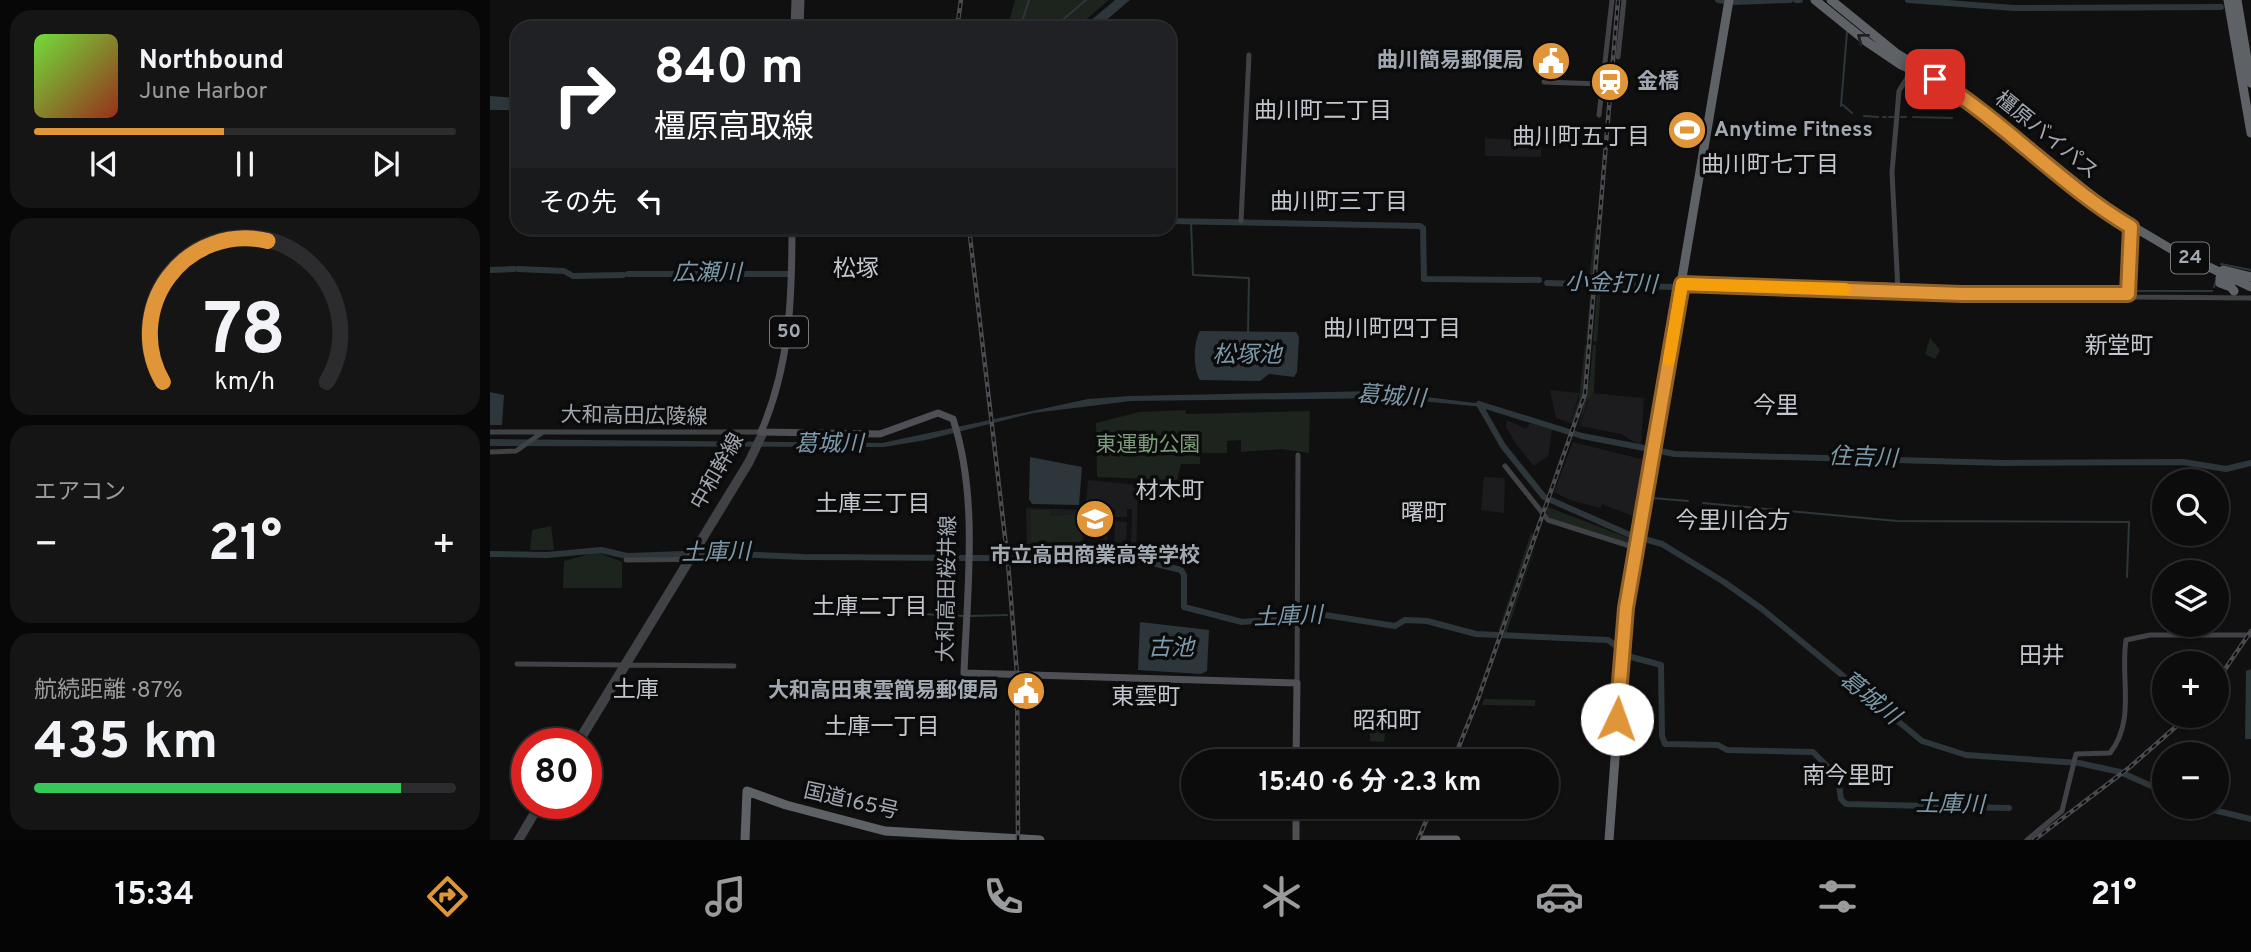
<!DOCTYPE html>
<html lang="ja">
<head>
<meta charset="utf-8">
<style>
  body { margin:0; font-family:Overpass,"Noto Sans JP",sans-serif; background:#151516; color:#f1f3f6; height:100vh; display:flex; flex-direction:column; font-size:26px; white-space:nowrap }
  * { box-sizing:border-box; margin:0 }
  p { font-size:23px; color:#9a9b9d }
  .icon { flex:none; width:38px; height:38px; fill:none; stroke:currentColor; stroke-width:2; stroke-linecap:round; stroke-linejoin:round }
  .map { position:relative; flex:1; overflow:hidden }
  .drawer { display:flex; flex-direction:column; gap:10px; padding:10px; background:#070707; width:490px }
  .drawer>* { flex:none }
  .top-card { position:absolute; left:21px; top:21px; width:665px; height:214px; border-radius:21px; box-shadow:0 2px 5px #0004,0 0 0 2px #2c2c2e; background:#202124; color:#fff; overflow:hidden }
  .tools { position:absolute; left:1662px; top:469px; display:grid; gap:14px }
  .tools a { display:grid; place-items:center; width:77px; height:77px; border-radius:50%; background:#0c0c0d; box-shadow:0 2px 5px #0004,0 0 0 2px #2c2c2e; font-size:35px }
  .speed { position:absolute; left:21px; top:728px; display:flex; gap:14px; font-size:35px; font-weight:700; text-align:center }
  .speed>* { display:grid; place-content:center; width:91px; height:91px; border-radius:50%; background:#0c0c0d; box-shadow:0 2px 5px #0004,0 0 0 2px #2c2c2e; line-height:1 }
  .speed .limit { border:10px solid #d22; background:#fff; color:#111 }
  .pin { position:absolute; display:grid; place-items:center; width:60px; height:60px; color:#fff; margin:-30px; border-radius:14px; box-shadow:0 4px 10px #0006 }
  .me { position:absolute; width:77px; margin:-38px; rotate:3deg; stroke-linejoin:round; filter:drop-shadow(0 0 5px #0008) }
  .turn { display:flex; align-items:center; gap:24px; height:147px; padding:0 28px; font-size:32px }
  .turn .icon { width:91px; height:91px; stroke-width:2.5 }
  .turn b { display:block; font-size:49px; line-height:60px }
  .then { display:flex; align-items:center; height:66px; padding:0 28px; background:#0003; gap:14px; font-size:26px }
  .big { font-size:52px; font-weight:700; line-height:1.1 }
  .drawer .card { flex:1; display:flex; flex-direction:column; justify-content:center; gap:10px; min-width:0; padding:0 24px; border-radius:21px; background:#151516 }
  .drawer .dial { align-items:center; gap:0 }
  .dial svg { height:182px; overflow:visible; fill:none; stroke:#2c2c2e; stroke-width:7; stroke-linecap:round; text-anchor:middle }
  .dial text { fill:#f1f3f6; stroke:none }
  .song { display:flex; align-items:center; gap:21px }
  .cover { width:84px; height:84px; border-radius:10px; background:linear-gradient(135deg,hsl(100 70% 55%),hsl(10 70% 35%)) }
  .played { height:7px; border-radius:4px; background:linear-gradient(90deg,#e19539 45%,#2c2c2e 45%) }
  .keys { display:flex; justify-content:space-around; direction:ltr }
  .heat { display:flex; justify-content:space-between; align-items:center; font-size:38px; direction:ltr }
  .charge { height:10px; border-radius:5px; background:linear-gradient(90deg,#34c759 87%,#2c2c2e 0) }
  .trip { position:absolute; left:691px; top:749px; width:378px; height:70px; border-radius:35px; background:#0c0c0d; box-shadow:0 2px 5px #0004,0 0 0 2px #2c2c2e; font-weight:700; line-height:70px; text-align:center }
  .dock { display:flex; height:112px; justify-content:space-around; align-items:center; background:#050505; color:#9a9b9d }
  .dock .icon { width:49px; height:49px }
  .dock .current { color:#e19539 }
  .dock b { font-size:32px; color:#f1f3f6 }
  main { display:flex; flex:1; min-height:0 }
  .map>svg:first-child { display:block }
</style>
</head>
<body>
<main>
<section class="drawer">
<div class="card">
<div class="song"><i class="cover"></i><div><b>Northbound</b><p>June Harbor</p></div></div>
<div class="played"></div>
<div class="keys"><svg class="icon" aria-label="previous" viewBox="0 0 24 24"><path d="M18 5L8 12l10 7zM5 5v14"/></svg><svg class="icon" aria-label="pause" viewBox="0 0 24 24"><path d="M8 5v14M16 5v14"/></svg><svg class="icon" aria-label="next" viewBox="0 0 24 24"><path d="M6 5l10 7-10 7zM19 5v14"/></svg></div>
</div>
<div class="card dial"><svg viewBox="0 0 100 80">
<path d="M14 69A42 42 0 1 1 86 69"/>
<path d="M14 69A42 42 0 0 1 60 7" stroke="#e19539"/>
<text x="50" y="56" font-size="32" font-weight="700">78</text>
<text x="50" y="72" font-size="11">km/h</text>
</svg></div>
<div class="card"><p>エアコン</p>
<div class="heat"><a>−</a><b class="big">21°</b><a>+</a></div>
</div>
<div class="card"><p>航続距離 · 87%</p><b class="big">435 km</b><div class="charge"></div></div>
</section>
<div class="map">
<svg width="1761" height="840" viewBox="0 0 1761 840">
  <rect width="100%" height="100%" fill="#101011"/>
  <!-- built -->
  <path fill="#1c1c1e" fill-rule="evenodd" d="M995,138L1051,141V157L995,156Z
    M1060,390L1089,393L1081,423L1066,418Z
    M1101,393L1154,398L1151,446L1131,434L1090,426Z
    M1017,420L1036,429L1040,423L1062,430L1058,456L1044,466L1026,444L1016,427Z
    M1083,442L1155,460L1145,517L1112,504L1110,508L1080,500L1064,492Z
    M994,477L1015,478L1014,513L991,510Z
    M598,480L648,485L646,558L537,557L536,508L595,510ZM619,508L625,509V517H637V509H642L641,553H636V547L625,546L623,553H618V546H614L608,554L596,553L593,551L594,525L604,522L612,525L614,544H618L615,523L619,521ZM560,516H578L588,556H540Z
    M625,521L637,522L636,544H624Z"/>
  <!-- green -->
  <path fill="#1d231d" d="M525,0H619L586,28H517Z
    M1105,228H1108L1104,281L1099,280Z
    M1101,287H1104L1100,341L1096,340Z
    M1107,287H1111L1107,342L1103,341Z
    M1440,338L1450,350L1445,359L1435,354Z
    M1095,345H1100L1095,386L1084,424L1081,423L1089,399Z
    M1103,345H1106L1104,392L1097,402L1088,430L1100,377Z
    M695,410L696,414L820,411L819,453L792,449L751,452V440L737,441V453H710V464H691L687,480L607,477L606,423L649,412Z
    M1058,507L1141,539L1140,544L1066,521L1056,515Z
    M541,510H560V516L591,514L592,553L588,557L540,556Z
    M61,526L64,550H40L42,530Z
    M1041,533L1045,535L1011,632L1008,631Z
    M1048,539L1016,634H1013Z
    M107,552L132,562V588H73L74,561Z
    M994,699L1045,700V706L992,705Z
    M880,718L924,720V726H896L894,742L880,741Z"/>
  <!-- water -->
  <path fill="#2d363a" d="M625,0H640L607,28H592Z
    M0,96L28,98V110H0Z
    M710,331L806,332L809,337L807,372L804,377L779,374L770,381L710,380C703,370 703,342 710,331Z
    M886,391L994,404V407L899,398L641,401L543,413L436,440L394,447L0,446V439L392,443L598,399L640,396Z
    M0,392L14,395L12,425H0Z
    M540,457L592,467L589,505L542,504L539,499Z
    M650,622L719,630L717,671L711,674L648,670Z
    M1761,669V739H1755L1756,671Z"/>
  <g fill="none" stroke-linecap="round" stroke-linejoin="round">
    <!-- stream -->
    <path stroke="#2d363a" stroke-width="2" d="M530,28L539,0
      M563,28L596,0
      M1353,105L1362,113
      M1351,106L1357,32
      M1374,116L1388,117
      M1393,117H1396
      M1399,117H1404
      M1411,117H1416
      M1423,117L1462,118
      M701,221L703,275L759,278L758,333
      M1731,264L1761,270
      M1413,286L1447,287
      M1724,287L1726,281
      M1645,291H1722
      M1162,498L1198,501
      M1213,503L1407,521L1639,522L1637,577
      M430,614L474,616
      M481,616L517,615"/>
    <!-- river -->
    <path stroke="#2d363a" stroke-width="6" d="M1228,0L1235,1
      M1306,0H1310
      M1418,0L1524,8L1731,7
      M1243,2L1300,0
      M679,221L930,226L933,228L934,279L1049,280
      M28,269L74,271L83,276L133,275
      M0,270L24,269
      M138,274H297
      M1057,283L1184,287
      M1336,285H1397
      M989,404L1092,436L1185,454L1513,463L1693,462L1736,469L1761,463
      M989,404L1013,446L1054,497L1140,535L1172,544L1234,582L1272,609L1432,741L1476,755L1589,763L1630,772L1675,792
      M0,554L57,555L111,550L137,556L224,553L313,557L646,559L691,570L694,575V607L752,622L835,615L905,626L915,620L937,621L986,634L1118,640L1141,657L1171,665L1172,736L1175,744L1228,745L1237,750L1323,752L1348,777L1351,799L1356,804L1519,808
      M1711,807L1761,819"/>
    <!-- secondary -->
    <path stroke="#404246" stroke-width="5" d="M1128,57L1134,0
      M1054,82L1111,84
      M1109,115L1122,0
      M751,221L759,55
      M1408,291L1402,172L1409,91L1423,68
      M1638,294L1645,297L1761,298
      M0,432H271L257,461L84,744
      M0,452L26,451L53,432
      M1015,466L1058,520L1146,548
      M136,560L240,559
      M27,664L244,666
      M807,683L808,455
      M90,744L261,463L276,431
      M26,840L48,803
      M31,840L53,803
      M1537,840L1572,811L1586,754L1620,753C1646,720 1630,678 1636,640L1660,635H1761"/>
    <!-- primary -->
    <path stroke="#4e5055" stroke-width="7" d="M304,28L305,0
      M310,28L311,0
      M302,228C302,299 300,365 271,432L390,434L448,413L463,419C489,498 477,591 474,673L807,683L806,761
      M1192,284L1634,296L1640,289L1641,223
      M806,807V840"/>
    <!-- highway -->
    <path stroke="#5e6166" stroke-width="9" d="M1325,0L1377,42L1411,65L1455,85L1605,204L1681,249L1761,287
      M1341,0L1406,53L1429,67
      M1738,0L1761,133
      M1747,0L1761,83
      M1548,152L1605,198
      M1733,270L1761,277
      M1737,279L1730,278V283L1741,287L1744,291
      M255,840L257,791L296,805L395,831L550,840
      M934,840H966
      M1119,840L1136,609L1239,0"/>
    <!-- rail casing -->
    <g stroke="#494b4f" stroke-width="4.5">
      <path id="rail" d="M467,28L471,0
        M479,228L518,563L527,674L528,840
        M1727,681L1761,631
        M963,761L988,699L1095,394L1128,0
        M928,840L942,807
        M1544,840L1640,767L1698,716"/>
    </g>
    <!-- rail -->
    <use href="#rail" stroke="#0b0b0c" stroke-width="2" stroke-dasharray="5" stroke-linecap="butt"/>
  </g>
  <!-- one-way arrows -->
  <defs><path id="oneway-chevron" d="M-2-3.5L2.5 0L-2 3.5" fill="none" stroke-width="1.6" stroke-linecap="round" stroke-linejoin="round" transform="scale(1.75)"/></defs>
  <use stroke="#202022" href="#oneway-chevron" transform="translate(1372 38) rotate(-142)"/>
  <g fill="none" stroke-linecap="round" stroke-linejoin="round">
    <!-- route casing -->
    <g stroke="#926125" stroke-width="18">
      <path id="route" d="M1127,719L1136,608L1192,284L1472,294H1638L1641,227C1570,185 1515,122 1445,79"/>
    </g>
    <!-- route -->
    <use href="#route" stroke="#e19539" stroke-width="12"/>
    <!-- slow -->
    <path stroke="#f59e0b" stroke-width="12" d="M1179,360L1192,284L1355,289"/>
  </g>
  <!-- icons -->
  <defs>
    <g id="civic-disc" transform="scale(2.0125)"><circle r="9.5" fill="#e19539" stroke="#0b0b0c"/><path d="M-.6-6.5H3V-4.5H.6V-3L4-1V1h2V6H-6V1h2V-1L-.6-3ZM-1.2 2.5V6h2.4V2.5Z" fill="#fff"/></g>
    <g id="station-disc" transform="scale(2.0125)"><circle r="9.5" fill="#e19539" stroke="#0b0b0c"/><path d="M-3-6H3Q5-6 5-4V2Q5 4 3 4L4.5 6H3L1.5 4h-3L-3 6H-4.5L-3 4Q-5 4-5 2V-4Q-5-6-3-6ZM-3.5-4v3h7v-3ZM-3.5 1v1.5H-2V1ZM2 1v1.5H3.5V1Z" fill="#fff"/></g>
    <g id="stadium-disc" transform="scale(2.0125)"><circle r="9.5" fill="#e19539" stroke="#0b0b0c"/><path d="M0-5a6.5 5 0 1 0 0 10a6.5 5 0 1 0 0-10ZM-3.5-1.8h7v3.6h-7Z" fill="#fff"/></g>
    <g id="school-disc" transform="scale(2.0125)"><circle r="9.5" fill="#e19539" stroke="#0b0b0c"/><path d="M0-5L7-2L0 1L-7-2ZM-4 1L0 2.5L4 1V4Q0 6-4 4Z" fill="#fff"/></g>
  </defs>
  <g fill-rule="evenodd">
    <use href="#civic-disc" x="1061" y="61"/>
    <use href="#station-disc" x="1120" y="82"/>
    <use href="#stadium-disc" x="1197" y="130"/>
    <use href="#school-disc" x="605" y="519"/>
    <use href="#civic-disc" x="536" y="691"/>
  </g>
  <g text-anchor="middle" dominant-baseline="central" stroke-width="7" stroke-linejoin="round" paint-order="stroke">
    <!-- shield labels -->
    <g fill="#0b0b0c" stroke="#757980" stroke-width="2">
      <rect x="1681" y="242.5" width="38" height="31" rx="5"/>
      <rect x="280" y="316.5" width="38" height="31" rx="5"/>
    </g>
    <g font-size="19" font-weight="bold" fill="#a2a8b1">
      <text x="1700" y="258">24</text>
      <text x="299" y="332">50</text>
    </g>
    <!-- poi labels -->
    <g font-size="21" font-weight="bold" fill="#a2a8b1" stroke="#0b0b0c" text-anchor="end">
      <text x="1034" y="61">曲川簡易郵便局</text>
      <text x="1147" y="82" text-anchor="start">金橋</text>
      <text x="1224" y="130" text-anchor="start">Anytime Fitness</text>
      <text x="605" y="556" text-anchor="middle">市立高田商業高等学校</text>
      <text x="509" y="691">大和高田東雲簡易郵便局</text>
    </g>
    <!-- street labels -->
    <g font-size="21" fill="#a2a8b1" stroke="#0b0b0c">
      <text transform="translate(1556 136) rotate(39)">橿原バイパス</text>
      <text transform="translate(144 417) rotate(1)">大和高田広陵線</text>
      <text transform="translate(228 472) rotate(-60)">中和幹線</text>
      <text transform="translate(458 589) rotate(-89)">大和高田桜井線</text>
      <text transform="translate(361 802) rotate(13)">国道165号</text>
    </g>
    <!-- park labels -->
    <g font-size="21" fill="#7c9b7b" stroke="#0b0b0c">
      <text x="658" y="445">東運動公園</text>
    </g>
    <!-- neighbourhood labels -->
    <g font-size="23" fill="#c3c7cd" stroke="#0b0b0c">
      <text x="833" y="112">曲川町二丁目</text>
      <text x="1091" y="138">曲川町五丁目</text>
      <text x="1280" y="166">曲川町七丁目</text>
      <text x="849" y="203">曲川町三丁目</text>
      <text x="366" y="270">松塚</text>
      <text x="902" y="330">曲川町四丁目</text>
      <text x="1629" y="347">新堂町</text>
      <text x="1286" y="407">今里</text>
      <text x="680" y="492">材木町</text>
      <text x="383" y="505">土庫三丁目</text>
      <text x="934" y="514">曙町</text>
      <text x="1243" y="522">今里川合方</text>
      <text x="380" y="608">土庫二丁目</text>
      <text x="1552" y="657">田井</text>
      <text x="146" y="691">土庫</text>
      <text x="656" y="698">東雲町</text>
      <text x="897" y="722">昭和町</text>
      <text x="392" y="728">土庫一丁目</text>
      <text x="1358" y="777">南今里町</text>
    </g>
    <!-- water labels -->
    <g font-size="23" font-style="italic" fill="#7c99aa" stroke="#0b0b0c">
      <text x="217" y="274">広瀬川</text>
      <text transform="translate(1121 285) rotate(2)">小金打川</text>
      <text x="757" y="356">松塚池</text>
      <text transform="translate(901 398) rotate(4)">葛城川</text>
      <text x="339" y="445">葛城川</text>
      <text transform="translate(1373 459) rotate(2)">住吉川</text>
      <text transform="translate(226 554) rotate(-1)">土庫川</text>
      <text transform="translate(798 618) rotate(-2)">土庫川</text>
      <text x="681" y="649">古池</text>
      <text transform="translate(1379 699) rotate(39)">葛城川</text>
      <text transform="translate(1460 806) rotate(1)">土庫川</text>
    </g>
  </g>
</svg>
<div class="tools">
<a><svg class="icon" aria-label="search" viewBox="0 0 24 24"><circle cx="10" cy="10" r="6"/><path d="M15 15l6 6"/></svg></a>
<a><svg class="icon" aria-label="layers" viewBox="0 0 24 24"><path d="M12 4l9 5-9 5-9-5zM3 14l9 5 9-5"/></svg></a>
<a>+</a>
<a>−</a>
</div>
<div class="speed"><div class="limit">80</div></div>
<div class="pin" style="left:1445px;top:79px;background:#d93025"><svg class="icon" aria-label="arrive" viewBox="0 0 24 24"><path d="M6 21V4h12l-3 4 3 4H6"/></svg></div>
<svg class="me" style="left:1127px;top:719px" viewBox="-20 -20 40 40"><circle r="19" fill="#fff"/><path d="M0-13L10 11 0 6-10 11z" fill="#e19539"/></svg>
<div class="trip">15:40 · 6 分 · 2.3 km</div>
<div class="top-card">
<div class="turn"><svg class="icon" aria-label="right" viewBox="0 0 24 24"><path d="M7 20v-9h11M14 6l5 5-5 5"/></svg><div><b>840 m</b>橿原高取線</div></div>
<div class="then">その先<svg class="icon" aria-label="left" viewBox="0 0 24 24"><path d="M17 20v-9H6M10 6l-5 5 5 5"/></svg></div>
</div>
</div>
</main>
<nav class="dock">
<b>15:34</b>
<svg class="icon current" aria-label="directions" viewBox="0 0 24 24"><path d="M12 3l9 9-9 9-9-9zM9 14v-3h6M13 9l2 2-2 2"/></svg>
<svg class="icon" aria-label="music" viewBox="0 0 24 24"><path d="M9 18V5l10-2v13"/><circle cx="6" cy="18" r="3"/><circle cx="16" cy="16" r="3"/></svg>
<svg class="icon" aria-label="phone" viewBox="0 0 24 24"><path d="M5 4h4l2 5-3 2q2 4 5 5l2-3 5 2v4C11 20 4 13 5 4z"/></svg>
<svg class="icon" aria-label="climate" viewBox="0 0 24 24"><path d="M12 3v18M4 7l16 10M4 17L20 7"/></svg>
<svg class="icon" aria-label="car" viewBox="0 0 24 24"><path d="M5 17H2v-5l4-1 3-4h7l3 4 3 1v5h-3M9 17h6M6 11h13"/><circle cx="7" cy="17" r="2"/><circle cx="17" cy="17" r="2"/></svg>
<svg class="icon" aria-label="filters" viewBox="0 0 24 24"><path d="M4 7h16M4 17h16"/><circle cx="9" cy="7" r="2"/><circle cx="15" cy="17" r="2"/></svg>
<b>21°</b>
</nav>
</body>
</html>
